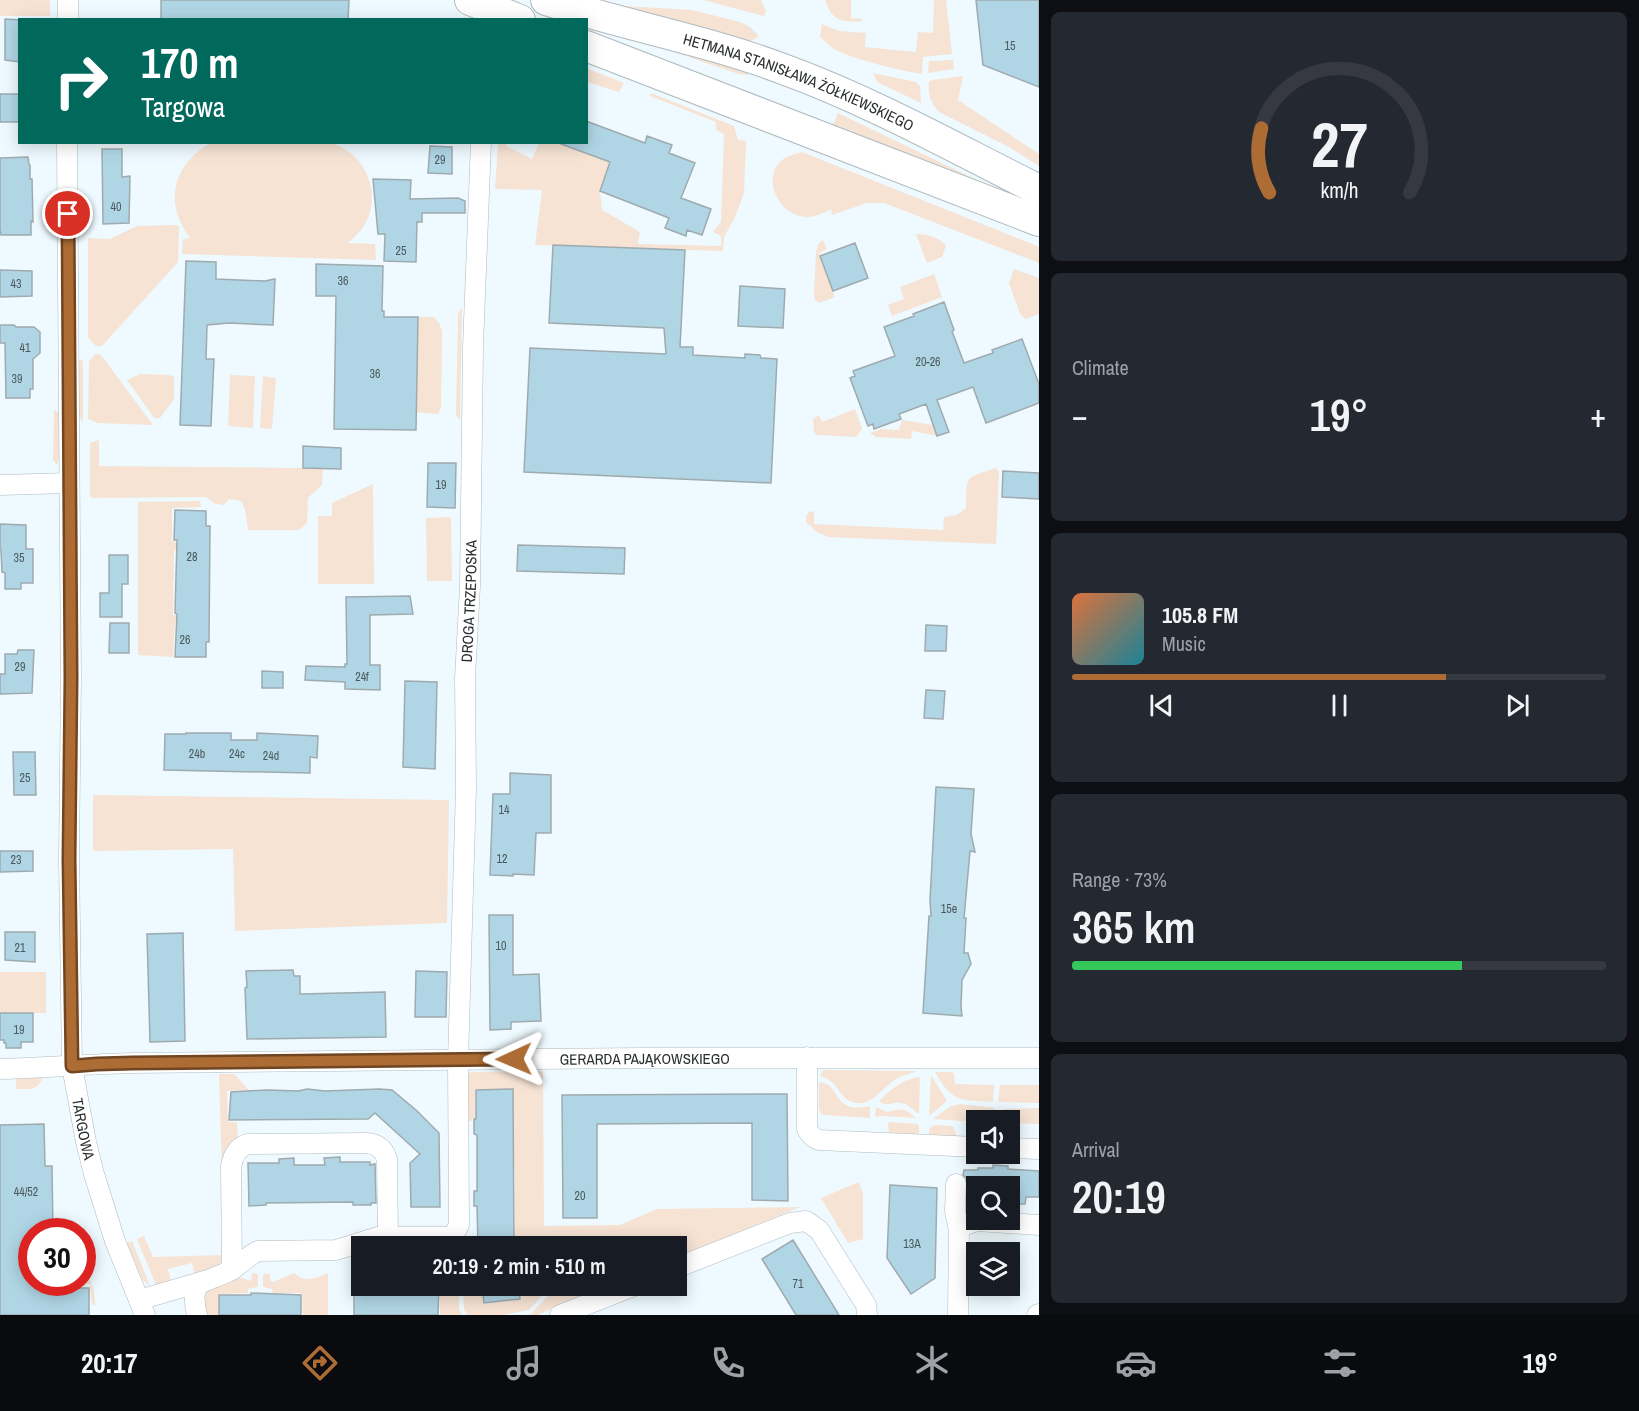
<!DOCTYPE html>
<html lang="en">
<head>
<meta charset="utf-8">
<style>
  body { margin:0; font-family:"Archivo Narrow",sans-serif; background:#242831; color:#f1f3f6; height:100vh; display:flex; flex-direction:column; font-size:22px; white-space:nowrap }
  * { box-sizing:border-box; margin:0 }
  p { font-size:20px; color:#9ea1a6 }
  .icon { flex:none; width:33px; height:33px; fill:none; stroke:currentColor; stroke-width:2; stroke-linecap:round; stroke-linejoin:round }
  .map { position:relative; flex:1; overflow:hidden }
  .panel { display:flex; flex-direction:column; gap:12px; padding:12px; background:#0d0f14; width:600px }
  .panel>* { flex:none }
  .hud { position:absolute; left:18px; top:18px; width:570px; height:126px; border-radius:0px; box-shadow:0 3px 15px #0003; background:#00695c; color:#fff; overflow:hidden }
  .fabs { position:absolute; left:966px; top:1110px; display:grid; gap:12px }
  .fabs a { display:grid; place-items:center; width:54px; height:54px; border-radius:0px; background:#171b24; box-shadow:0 3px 15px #0003; font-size:30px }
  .speed { position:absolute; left:18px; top:1218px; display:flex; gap:12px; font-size:30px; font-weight:700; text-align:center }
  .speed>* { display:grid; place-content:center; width:78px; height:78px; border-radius:50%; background:#171b24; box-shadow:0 3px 15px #0003; line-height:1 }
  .speed .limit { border:9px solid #d22; background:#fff; color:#111 }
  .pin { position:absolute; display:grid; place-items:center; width:51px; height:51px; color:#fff; margin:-26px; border:3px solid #fff; border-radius:50%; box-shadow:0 2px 6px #0007 }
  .me { position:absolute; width:66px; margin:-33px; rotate:269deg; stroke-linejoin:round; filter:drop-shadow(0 0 4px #0008) }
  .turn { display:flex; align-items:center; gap:21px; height:126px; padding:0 24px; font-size:27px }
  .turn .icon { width:78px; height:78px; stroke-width:2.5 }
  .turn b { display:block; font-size:42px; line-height:51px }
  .big { font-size:45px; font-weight:600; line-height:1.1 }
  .panel .widget { flex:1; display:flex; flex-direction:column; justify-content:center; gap:9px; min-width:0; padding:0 21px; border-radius:9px; background:#242831 }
  .panel .dial { align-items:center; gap:0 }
  .dial svg { height:156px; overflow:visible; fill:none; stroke:#363941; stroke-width:7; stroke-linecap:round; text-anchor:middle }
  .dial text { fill:#f1f3f6; stroke:none }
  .song { display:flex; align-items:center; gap:18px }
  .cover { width:72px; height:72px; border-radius:9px; background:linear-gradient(135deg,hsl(20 70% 55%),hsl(190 70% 35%)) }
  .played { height:6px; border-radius:3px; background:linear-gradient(90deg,#ac6c34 70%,#363941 70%) }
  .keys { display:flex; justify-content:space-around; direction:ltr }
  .heat { display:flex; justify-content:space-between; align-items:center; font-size:33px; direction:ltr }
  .charge { height:9px; border-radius:4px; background:linear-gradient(90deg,#34c759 73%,#363941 0) }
  .trip { position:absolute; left:351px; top:1236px; width:336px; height:60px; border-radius:0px; background:#171b24; box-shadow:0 3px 15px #0003; font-weight:600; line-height:60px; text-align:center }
  .menu { display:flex; height:96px; justify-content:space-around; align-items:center; background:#090b0e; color:#9ea1a6 }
  .menu .icon { width:42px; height:42px }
  .menu .active { color:#ac6c34 }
  .menu b { font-size:27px; color:#f1f3f6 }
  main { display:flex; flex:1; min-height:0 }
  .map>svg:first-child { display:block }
</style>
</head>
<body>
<main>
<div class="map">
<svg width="1039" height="1315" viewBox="0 0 1039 1315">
  <rect width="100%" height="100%" fill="#eefaff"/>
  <!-- green -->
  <path fill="#f6e3d4" d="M0,0H50V16H0Z
    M703,0H761L766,11L764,16Z
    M825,0H851V18L863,19L860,22C840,21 832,21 825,0Z
    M934,0H946L952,54L923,57L922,74C902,71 846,58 831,47C827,44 824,40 820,37L822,24L839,31L866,33L865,47L916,52L918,32L933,33Z
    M606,5L692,10L740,22L750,27L759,36L749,42Z
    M587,25L750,72L747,75L739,74C688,58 639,37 587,29Z
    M953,60L954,69L928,73L929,61Z
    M586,68L624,83L619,92L587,82Z
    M873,73L916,82L920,86L921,103L877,82Z
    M963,76L958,100L1039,154V166L1009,147L939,112C931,104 928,94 929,82L933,80Z
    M651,93L734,126L738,140L746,141L744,193L735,217L724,237L723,251L535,245L542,190L495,189L498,143H506V146L532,159L539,143H557L610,162L600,191L602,210L640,232L638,244L721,246V236L713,232L721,222L724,134L716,130V122L650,96Z
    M838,113L1004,193L831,130Z
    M330,143C367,152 385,198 361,230C357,235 352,239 348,243L375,244L376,260L182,254L183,239L190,238C163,202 173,164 212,142Z
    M802,152L1030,243L1039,247V263L884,203H867L832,215L831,209C823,213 816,217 808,217C782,218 761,182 780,162C785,156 795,154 802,152Z
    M173,225L179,226L178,262L102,346H96L88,338V238L110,239L137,226Z
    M916,234C927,234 940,237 946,246L942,257L927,263Z
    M823,240L827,249L819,253L835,297L819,303L815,299L814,296L816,252L818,244Z
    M1014,269L1039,278V314L1026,319L1020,314L1009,283Z
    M934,274L942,297L892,316L888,305L904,299L900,287Z
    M462,307L460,421L456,415L458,314Z
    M418,317H434L439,323L442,331L441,408L438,414L415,412Z
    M96,354L101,355L153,425L98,423L88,419L89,361Z
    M77,359L83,361V422L79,417L77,409Z
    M140,374L169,375L174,377V399L160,418H154L127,380Z
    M230,375L255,376L253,428L228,426Z
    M263,376L276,378L272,429L260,428Z
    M855,409L862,429L856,437L817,435L814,432L813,419L819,415L822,422Z
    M54,410L59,413V460L57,465L53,460Z
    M902,420L933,425L937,436L912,431L911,439L876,437L870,433L881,429L899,430Z
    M99,440V466L303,468L323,467L322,485L308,498L307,523L299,530H248L245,509L241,501L229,499L224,505L215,504L206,497L92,498L90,495V443Z
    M996,468L999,472L996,544L828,537L817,532L806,522V516L810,511L814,512V524L943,530L944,517L957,515L966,508C968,474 963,479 996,468Z
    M373,484L374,584H318V516H332V503Z
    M200,501L201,507L172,508V541L176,542L177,550L174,551L173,615H177V623H175L173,657L138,655V502Z
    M451,517L452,581H427L426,518Z
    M93,795L449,800L447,923L235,931L233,849L93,851Z
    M0,972H46V1013H0Z
    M823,1070H825L917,1071C911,1074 902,1075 896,1079C882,1087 869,1112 848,1100C836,1092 839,1082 820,1076Z
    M543,1071L544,1226L620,1225L657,1209L800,1207L677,1257L676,1246H621V1239L608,1241L609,1246H516L515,1243H514L515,1230V1166H513L514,1152L513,1089H475V1118L472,1119V1121H468L467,1075L471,1072Z
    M935,1072H952L954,1075L955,1084L994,1085L993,1102C960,1099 953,1104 935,1072Z
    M219,1074H234L249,1090L227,1091L228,1122H237L238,1139L225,1257L217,1267L195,1275L192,1263L168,1269L171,1282L156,1285L137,1239L144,1236L153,1257L223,1255V1208Z
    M931,1075L947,1101L929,1116Z
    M16,1076L42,1077C40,1091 28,1089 16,1089Z
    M920,1077L919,1114C913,1110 908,1104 900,1103C892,1102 887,1107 880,1102V1100C894,1087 901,1080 920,1077Z
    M819,1082C843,1085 831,1115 870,1106V1118L825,1115L821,1114L819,1109Z
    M1000,1085H1039V1103L1000,1102L998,1101Z
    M960,1104L994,1108L997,1120L976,1122L933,1119L951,1106Z
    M876,1107L887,1112C901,1108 905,1108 916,1118L882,1116L875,1117Z
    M1039,1108V1124L1010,1123V1120H1002L1001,1111L1003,1109Z
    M890,1122L917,1124L919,1126V1135L889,1134L888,1123Z
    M934,1125L953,1126L957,1137L929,1139V1129Z
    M859,1182L863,1194V1239L848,1243L821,1198Z
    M132,1241L150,1286L142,1279L127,1243Z
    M252,1273L258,1274V1287L248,1289V1293L218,1294V1315H205L204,1295L211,1289L239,1277L251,1281Z
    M294,1273C305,1283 316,1279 328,1273V1315H303L302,1293H273L272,1289L263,1287V1276L264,1274H270V1281L273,1282Z
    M83,1277L89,1279C94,1288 95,1295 95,1305H92L90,1284H76V1286L48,1287V1283L82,1282Z
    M440,1286H459V1309L462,1315H440Z
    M463,1286H481L484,1304L522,1299L520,1286H551L529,1310L503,1315H467L464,1309Z
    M557,1286H608L537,1315H526L531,1314Z"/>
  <!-- building -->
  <path fill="#b0d6e5" stroke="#9faaae" stroke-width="1.5" d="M161,0H349L348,20H161Z
    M976,0H1039V87L983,65Z
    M5,19L20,20V62L5,60Z
    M0,94H20V122H0Z
    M586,121L645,143L647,136L672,145L669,153L695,163L681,198L711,209L702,235L687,230L686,236L665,228L669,218L600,191L610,162L561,144V142H586Z
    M430,146L452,147V174L428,173Z
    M102,149H122V177L130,176L129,223L103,224Z
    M28,157L29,164L30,165V179H32L33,222L31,221V235H1L0,229V158Z
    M373,179L411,180L410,199L458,198L465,201V213H422V222H417L416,262L384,261L385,234H378Z
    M855,243L868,278L833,291L820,256Z
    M553,245L685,250L680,347H693V355L745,358V354L760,355L761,358L777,359L771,483L524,472L530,348L666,354L664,328L549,323Z
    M186,261L216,262V279L265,281L275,279L273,325L229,323L207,325L206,359H214L211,426L180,425Z
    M316,264L383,266L382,311H384V317H418L416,430L334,429L336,296H316Z
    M0,270L32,271V296L0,297Z
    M740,286L785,289L783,328L738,326Z
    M944,302L954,330L952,331L964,363L993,353L992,350L1022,339L1039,384V403L986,423L973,387L937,400L949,432L937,436L926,404L899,414L901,419L874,429L873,424L868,426L850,378L855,376L853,371L895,356L884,327L914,316L913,314Z
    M0,325H14L16,327H34L40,332V353L33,359V389H30V398H6L5,343H0Z
    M303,446L341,448V469L303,468Z
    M428,463H456L455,508L427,507Z
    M1003,471L1039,473V499L1002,497Z
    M175,510L206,511V526H210L209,642H206V657H175L177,614L175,613L177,540H174Z
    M0,524L26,525V549H33V583H21V589H5V573L2,572L1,550H0Z
    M518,545L625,548L624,574L517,571Z
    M109,555H128V584H122V617H100V593H109Z
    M410,596L413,614L370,615V665H380V690L345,689V682L305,680L306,666L345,667V664H347L346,597Z
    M110,623H129V653H109Z
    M926,625L947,626L946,651H925Z
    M18,650H34L32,693L0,694V674H5V654H17Z
    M262,671L283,672V688H262Z
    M405,681L437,682L435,769L403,767Z
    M926,690L945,691L943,719L924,718Z
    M186,733H231V740H257V733L318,736L317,758L310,757V773L164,770L165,734H186Z
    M13,752H35L36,795H14Z
    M510,773L551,775V833H536L534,875L513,874V876L490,875L493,794H510Z
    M936,787L974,789L971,834L975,852L970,851L964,918H966L964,953H968L971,964L962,980L961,1007L962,1016L923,1013L929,916H931L930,900Z
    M0,851H33V871L0,872Z
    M489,915H513V975L539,974L541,1021L511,1022V1029L490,1030Z
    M5,932H35V962L5,960Z
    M183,933L185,1041L150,1042L147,934Z
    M293,970L294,976H300V994L385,992L386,1037L247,1039L245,988L247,987L246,971Z
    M416,971L447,972L446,1017H415Z
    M0,1013H33V1042H21V1048H6V1043H4V1040H0Z
    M307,1089L325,1091L379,1089L392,1090L416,1110L439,1133L440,1207H411L410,1163L420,1154L375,1113L368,1119L229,1120L231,1092L267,1090L298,1091Z
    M513,1089L514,1246H478L477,1206H474V1191H477V1135L474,1134V1119H476V1090Z
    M787,1094L788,1201L752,1200V1123L597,1124V1218H563L562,1095Z
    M44,1124L45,1166H52L53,1232H32V1282H46V1288H89V1315H0V1125Z
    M340,1157V1162H370V1165L375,1164L376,1203H371V1205H353V1202L266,1203V1205L249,1206L248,1163H279V1159L294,1158V1165H325L324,1158Z
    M993,1165L1008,1166V1169L1039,1171V1197H1026L1025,1204H1010V1186H976V1195H968V1184L967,1179L963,1175L964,1170H978V1168H993Z
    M890,1185L937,1188L935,1278L911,1294L887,1258Z
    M793,1240L839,1315H796L762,1259Z
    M354,1286H439L438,1315H354Z
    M482,1286H519L520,1299L484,1303Z
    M251,1293L301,1295V1315H219V1295H251Z"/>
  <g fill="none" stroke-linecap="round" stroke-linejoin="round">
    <!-- minor casing -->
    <g stroke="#afbbbf" stroke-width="21">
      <g id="minor">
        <path d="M68,20V0"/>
        <path id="s1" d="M67,142L71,678L69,859L72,1066L86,1142L94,1174L115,1241L145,1315"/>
        <path d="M0,485L69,483"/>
        <path d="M807,1057V1129C810,1135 813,1138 819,1140L976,1147"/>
        <path id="s2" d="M0,1069C44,1068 88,1064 132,1063L642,1058H1039"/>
        <path d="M1010,1148L1039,1149"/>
        <path d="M956,1184L955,1211L959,1231L958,1315"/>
        <path d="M959,1227L977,1221L1039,1225"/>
        <path d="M676,1268L790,1223L806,1221L819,1230L866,1305L867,1315"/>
        <path d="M232,1270L231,1166C233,1156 237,1147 248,1144L367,1143C377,1144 384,1149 387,1159L388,1236"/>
        <path d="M139,1300L204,1281"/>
        <path id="s3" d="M197,1315C188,1276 205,1285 231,1270C241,1264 248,1256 258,1251L336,1250L378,1237H449L454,1234L459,1225L458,1061L466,788L465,678L470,586L473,347L481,142"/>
        <path d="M560,1315L634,1286"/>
        <path d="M1037,1315L1039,1314"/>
      </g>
    </g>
    <!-- primary casing -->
    <g stroke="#afbbbf" stroke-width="32">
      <g id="primary">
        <path d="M470,0L520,20"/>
        <path id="s4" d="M546,0C624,25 706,40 783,69C871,101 955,148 1039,190"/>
        <path d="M586,46L1039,221"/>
      </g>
    </g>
    <!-- minor -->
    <use href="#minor" stroke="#fff" stroke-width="20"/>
    <!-- primary -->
    <use href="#primary" stroke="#fff" stroke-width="30"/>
  </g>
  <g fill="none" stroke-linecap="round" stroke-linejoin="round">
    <!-- route casing -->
    <g stroke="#704622" stroke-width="15">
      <path id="route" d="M68,214L71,678L69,859L72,1066L97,1064L132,1063L514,1059"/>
    </g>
    <!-- route -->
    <use href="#route" stroke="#ac6c34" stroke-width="10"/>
  </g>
  <g text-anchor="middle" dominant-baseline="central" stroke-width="5" stroke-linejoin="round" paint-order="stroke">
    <!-- number labels -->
    <g font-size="12" fill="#4c595e">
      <text x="1010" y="46">15</text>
      <text x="440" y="160">29</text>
      <text x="116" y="207">40</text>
      <text x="401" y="251">25</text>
      <text x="343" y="281">36</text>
      <text x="16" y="284">43</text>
      <text x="25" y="348">41</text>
      <text x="928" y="362">20-26</text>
      <text x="375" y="374">36</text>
      <text x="17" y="379">39</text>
      <text x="441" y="485">19</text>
      <text x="192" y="557">28</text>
      <text x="19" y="558">35</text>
      <text x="185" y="640">26</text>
      <text x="20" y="667">29</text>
      <text x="362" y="677">24f</text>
      <text x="197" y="754">24b</text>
      <text x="237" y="754">24c</text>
      <text x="271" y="756">24d</text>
      <text x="25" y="778">25</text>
      <text x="504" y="810">14</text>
      <text x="502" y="859">12</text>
      <text x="16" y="860">23</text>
      <text x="949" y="909">15e</text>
      <text x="501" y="946">10</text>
      <text x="20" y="948">21</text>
      <text x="19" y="1030">19</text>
      <text x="26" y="1192">44/52</text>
      <text x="580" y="1196">20</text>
      <text x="912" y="1244">13A</text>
      <text x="798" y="1284">71</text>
    </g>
    <!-- street labels -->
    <g font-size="15" fill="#2b2f31" stroke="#fff">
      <text stroke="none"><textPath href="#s4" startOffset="266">HETMANA STANISŁAWA ŻÓŁKIEWSKIEGO</textPath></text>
      <text stroke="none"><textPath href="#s3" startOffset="933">DROGA TRZEPOSKA</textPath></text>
      <text stroke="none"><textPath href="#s2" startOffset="645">GERARDA PAJĄKOWSKIEGO</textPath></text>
      <text stroke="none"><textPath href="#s1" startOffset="988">TARGOWA</textPath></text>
    </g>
  </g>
</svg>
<div class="fabs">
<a><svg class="icon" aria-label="sound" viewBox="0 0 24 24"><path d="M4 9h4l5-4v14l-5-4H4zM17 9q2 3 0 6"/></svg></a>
<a><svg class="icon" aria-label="search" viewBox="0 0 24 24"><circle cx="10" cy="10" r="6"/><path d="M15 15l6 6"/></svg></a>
<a><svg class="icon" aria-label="layers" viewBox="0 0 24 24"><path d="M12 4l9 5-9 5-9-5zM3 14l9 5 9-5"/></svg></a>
</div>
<div class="speed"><div class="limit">30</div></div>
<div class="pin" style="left:68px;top:214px;background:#d93025"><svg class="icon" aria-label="arrive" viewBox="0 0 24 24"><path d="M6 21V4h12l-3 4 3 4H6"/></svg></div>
<svg class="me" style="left:514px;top:1059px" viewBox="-20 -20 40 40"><path d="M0-17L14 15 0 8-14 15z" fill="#ac6c34" stroke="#fff" stroke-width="4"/></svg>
<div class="trip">20:19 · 2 min · 510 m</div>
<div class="hud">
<div class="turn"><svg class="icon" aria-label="right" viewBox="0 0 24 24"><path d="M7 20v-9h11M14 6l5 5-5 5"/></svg><div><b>170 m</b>Targowa</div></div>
</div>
</div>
<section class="panel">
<div class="widget dial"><svg viewBox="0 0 100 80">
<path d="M14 69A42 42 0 1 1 86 69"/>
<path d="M14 69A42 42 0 0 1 10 36" stroke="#ac6c34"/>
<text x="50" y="56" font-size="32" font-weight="700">27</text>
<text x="50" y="72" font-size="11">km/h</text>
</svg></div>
<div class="widget"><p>Climate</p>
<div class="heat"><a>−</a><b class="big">19°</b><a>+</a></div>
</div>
<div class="widget">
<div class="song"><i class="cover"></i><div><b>105.8 FM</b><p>Music</p></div></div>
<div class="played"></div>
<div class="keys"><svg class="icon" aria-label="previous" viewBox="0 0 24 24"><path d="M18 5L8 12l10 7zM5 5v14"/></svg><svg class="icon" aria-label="pause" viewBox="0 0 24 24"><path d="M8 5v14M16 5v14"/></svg><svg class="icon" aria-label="next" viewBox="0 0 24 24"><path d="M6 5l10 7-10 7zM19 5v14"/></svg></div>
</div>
<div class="widget"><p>Range · 73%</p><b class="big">365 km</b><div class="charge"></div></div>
<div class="widget"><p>Arrival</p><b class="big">20:19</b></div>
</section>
</main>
<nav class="menu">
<b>20:17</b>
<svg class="icon active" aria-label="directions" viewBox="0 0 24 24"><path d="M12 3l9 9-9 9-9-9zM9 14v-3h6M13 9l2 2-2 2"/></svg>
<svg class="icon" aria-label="music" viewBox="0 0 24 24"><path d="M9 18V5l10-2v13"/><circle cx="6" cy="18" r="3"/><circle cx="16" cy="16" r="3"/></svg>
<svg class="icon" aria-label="phone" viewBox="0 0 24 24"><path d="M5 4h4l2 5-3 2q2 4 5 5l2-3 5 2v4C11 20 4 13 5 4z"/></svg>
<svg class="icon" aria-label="climate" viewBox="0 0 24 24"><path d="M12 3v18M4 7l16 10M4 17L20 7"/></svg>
<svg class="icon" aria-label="car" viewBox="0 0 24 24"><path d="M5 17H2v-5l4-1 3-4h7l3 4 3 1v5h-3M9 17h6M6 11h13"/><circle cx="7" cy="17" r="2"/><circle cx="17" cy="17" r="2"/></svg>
<svg class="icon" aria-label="filters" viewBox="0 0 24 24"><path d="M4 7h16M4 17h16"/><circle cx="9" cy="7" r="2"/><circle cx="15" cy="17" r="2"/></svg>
<b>19°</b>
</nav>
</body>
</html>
